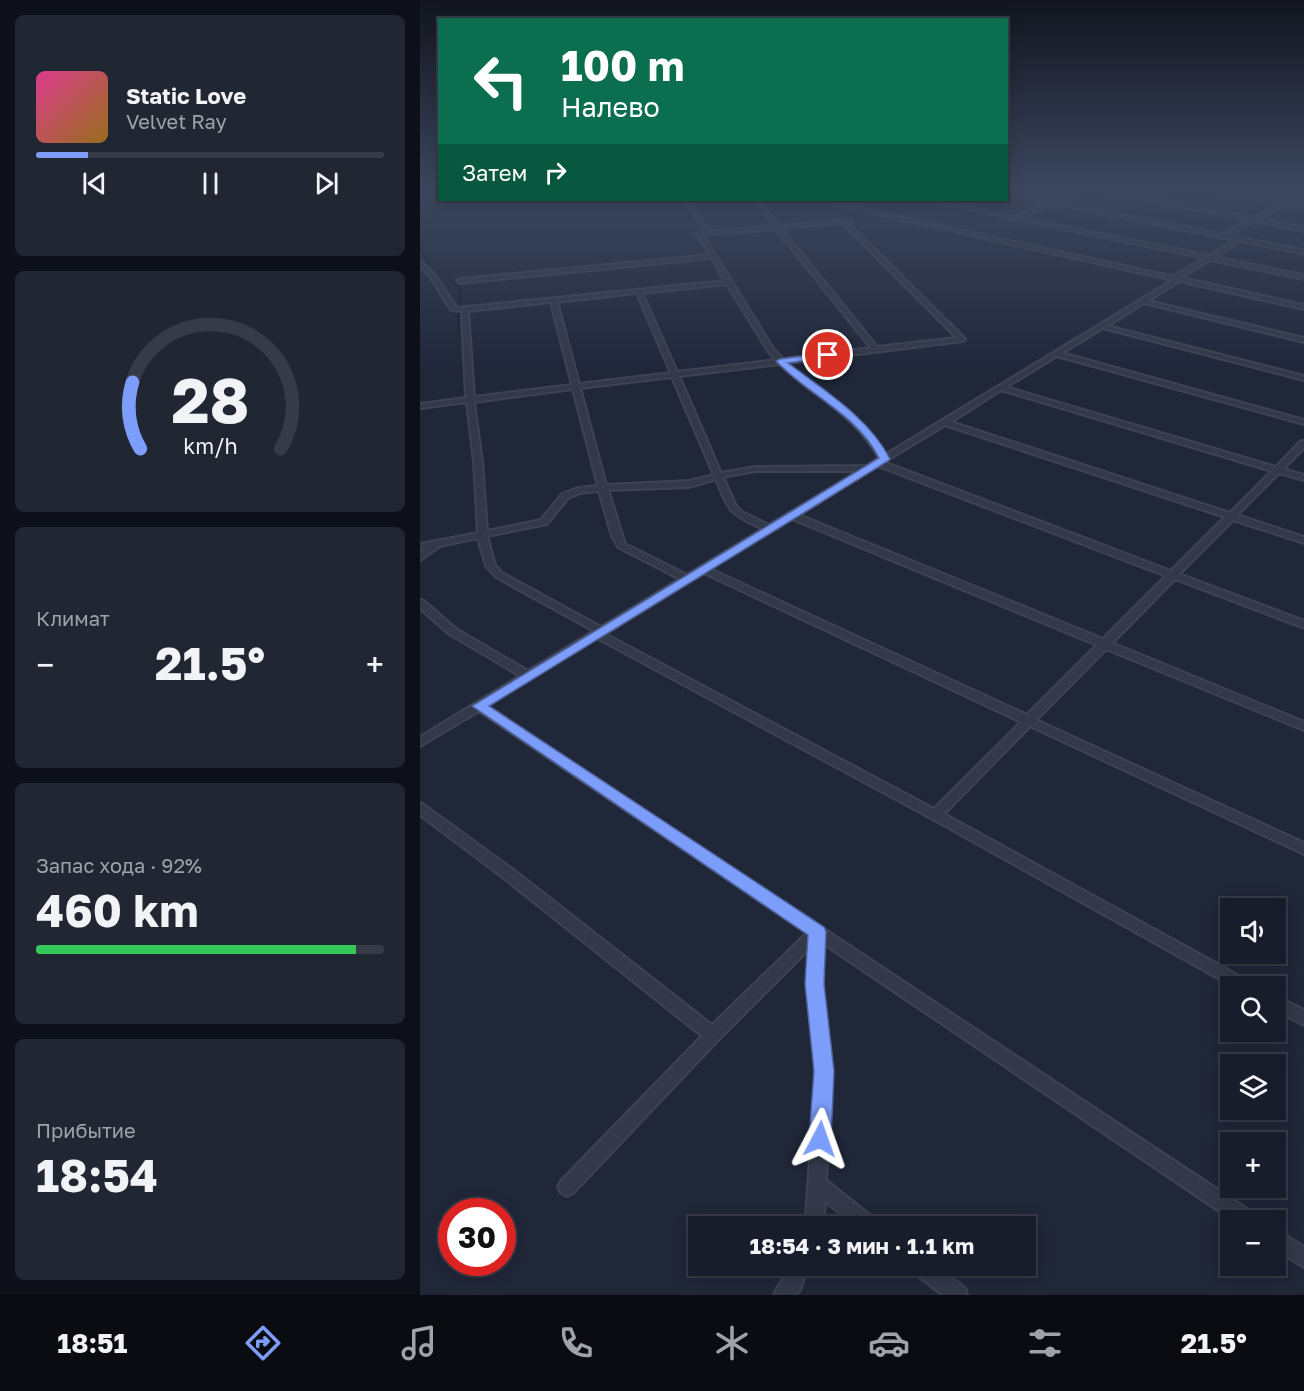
<!DOCTYPE html>
<html lang="ru">
<head>
<meta charset="utf-8">
<style>
  body { margin:0; font-family:"Golos Text",sans-serif; background:#212633; color:#f1f3f6; height:100vh; display:flex; flex-direction:column; font-size:22px; white-space:nowrap }
  * { box-sizing:border-box; margin:0 }
  p { font-size:20px; color:#9fa2a9 }
  .icon { flex:none; width:33px; height:33px; fill:none; stroke:currentColor; stroke-width:2; stroke-linecap:round; stroke-linejoin:round }
  .map { position:relative; flex:1; overflow:hidden }
  .side { display:flex; flex-direction:column; gap:15px; padding:15px; background:#0d1018; width:420px }
  .side>* { flex:none }
  .guide { position:absolute; left:18px; top:18px; width:570px; height:183px; border-radius:0px; box-shadow:0 3px 15px #0003,0 0 0 2px #363b47; background:#0b6e4f; color:#fff; overflow:hidden }
  .controls { position:absolute; left:800px; top:898px; display:grid; gap:12px }
  .controls a { display:grid; place-items:center; width:66px; height:66px; border-radius:0px; background:#181d2b; box-shadow:0 3px 15px #0003,0 0 0 2px #363b47; font-size:30px }
  .speed { position:absolute; left:18px; top:1198px; display:flex; gap:12px; font-size:30px; font-weight:700; text-align:center }
  .speed>* { display:grid; place-content:center; width:78px; height:78px; border-radius:50%; background:#181d2b; box-shadow:0 3px 15px #0003,0 0 0 2px #363b47; line-height:1 }
  .speed .limit { border:9px solid #d22; background:#fff; color:#111 }
  .pin { position:absolute; display:grid; place-items:center; width:51px; height:51px; color:#fff; margin:-26px; border:3px solid #fff; border-radius:50%; box-shadow:0 2px 6px #0007 }
  .me { position:absolute; width:66px; margin:-33px; rotate:4deg; stroke-linejoin:round; filter:drop-shadow(0 0 4px #0008) }
  .turn { display:flex; align-items:center; gap:21px; height:126px; padding:0 24px; font-size:27px }
  .turn .icon { width:78px; height:78px; stroke-width:2.5 }
  .turn b { display:block; font-size:42px; line-height:51px }
  .then { display:flex; align-items:center; height:57px; padding:0 24px; background:#0003; gap:12px; font-size:22px }
  .big { font-size:45px; font-weight:700; line-height:1.1 }
  .side .card { flex:1; display:flex; flex-direction:column; justify-content:center; gap:9px; min-width:0; padding:0 21px; border-radius:9px; background:#212633 }
  .side .dial { align-items:center; gap:0 }
  .dial svg { height:156px; overflow:visible; fill:none; stroke:#363b47; stroke-width:7; stroke-linecap:round; text-anchor:middle }
  .dial text { fill:#f1f3f6; stroke:none }
  .song { display:flex; align-items:center; gap:18px }
  .cover { width:72px; height:72px; border-radius:9px; background:linear-gradient(135deg,hsl(330 70% 55%),hsl(40 70% 35%)) }
  .played { height:6px; border-radius:3px; background:linear-gradient(90deg,#7d9dfb 15%,#363b47 15%) }
  .keys { display:flex; justify-content:space-around; direction:ltr }
  .heat { display:flex; justify-content:space-between; align-items:center; font-size:33px; direction:ltr }
  .charge { height:9px; border-radius:4px; background:linear-gradient(90deg,#34c759 92%,#363b47 0) }
  .trip { position:absolute; left:268px; top:1216px; width:348px; height:60px; border-radius:0px; background:#181d2b; box-shadow:0 3px 15px #0003,0 0 0 2px #363b47; font-weight:700; line-height:60px; text-align:center }
  .tabs { display:flex; height:96px; justify-content:space-around; align-items:center; background:#0a0c11; color:#9fa2a9 }
  .tabs .icon { width:42px; height:42px }
  .tabs .on { color:#7d9dfb }
  .tabs b { font-size:27px; color:#f1f3f6 }
  main { display:flex; flex:1; min-height:0 }
  .map>svg:first-child { display:block }
</style>
</head>
<body>
<main>
<section class="side">
<div class="card">
<div class="song"><i class="cover"></i><div><b>Static Love</b><p>Velvet Ray</p></div></div>
<div class="played"></div>
<div class="keys"><svg class="icon" aria-label="previous" viewBox="0 0 24 24"><path d="M18 5L8 12l10 7zM5 5v14"/></svg><svg class="icon" aria-label="pause" viewBox="0 0 24 24"><path d="M8 5v14M16 5v14"/></svg><svg class="icon" aria-label="next" viewBox="0 0 24 24"><path d="M6 5l10 7-10 7zM19 5v14"/></svg></div>
</div>
<div class="card dial"><svg viewBox="0 0 100 80">
<path d="M14 69A42 42 0 1 1 86 69"/>
<path d="M14 69A42 42 0 0 1 10 35" stroke="#7d9dfb"/>
<text x="50" y="56" font-size="32" font-weight="700">28</text>
<text x="50" y="72" font-size="11">km/h</text>
</svg></div>
<div class="card"><p>Климат</p>
<div class="heat"><a>−</a><b class="big">21.5°</b><a>+</a></div>
</div>
<div class="card"><p>Запас хода · 92%</p><b class="big">460 km</b><div class="charge"></div></div>
<div class="card"><p>Прибытие</p><b class="big">18:54</b></div>
</section>
<div class="map">
<svg width="884" height="1295" viewBox="0 0 884 1295">
  <rect width="100%" height="100%" fill="#202739"/>
  <g fill="none" stroke-linecap="round" stroke-linejoin="round">
    <!-- stream-far1 -->
    <path stroke="#131d36" stroke-width="1.5" d="M0,247L11,269L19,271L37,285"/>
    <!-- stream -->
    <path stroke="#131d36" stroke-width="2" d="M35,283L40,287L39,308
      M38,331L39,312"/>
    <!-- street casing -->
    <g stroke="#3d4352" stroke-width="4">
      <path id="street" d="M660,189H666L638,202L806,235L807,232L829,220L669,189H679L833,218L860,204L782,189H792L864,202L884,192V195L869,203L884,206V208L865,205L839,219L884,227V231L835,221L811,234V236L884,250V254L821,241L794,257L884,275V279L790,260L761,277L762,278L884,305V309L759,281L728,301L884,338V342L724,303L687,326L884,376V380L683,328L642,353L884,420V424L637,356L586,387L856,467L881,441H884V448L863,469L884,475V480L859,473L817,515L884,537V543L813,520L759,574L884,621V628L755,579L692,643L884,722V730L686,649L616,720L884,843V854L610,726L524,814L832,983L834,987H814L511,818L177,638L67,706L836,1215L839,1221H814L404,944L402,984L412,1071L406,1180L457,1221L460,1227H437L405,1201L404,1218L401,1227H383L386,1218L396,1071L388,984L389,949L298,1040L153,1193L147,1196L141,1193L138,1187L141,1181L282,1036L85,879L0,815V803L4,805L95,871L292,1025L387,933L59,711L0,746V737L100,676L28,633L0,608V600L4,601L36,629L108,671L174,631L76,577L66,566L58,538L20,546L0,560V553L5,549L0,550V544L58,533L54,462L47,402L0,408V404L46,398L42,311L31,310L10,276L0,266V261L14,274L37,308L305,281L292,258L40,283L37,281L40,279L290,255L277,234L285,232L264,200H268L290,232L354,226L334,200H338L359,226L432,220V222L428,223L545,339L542,341L367,363C401,392 442,414 465,455L753,280L412,204L410,202L755,277L756,275L784,258L505,200H512L595,217L628,203L586,195V192L632,201ZM633,204L815,240L789,256L601,218ZM422,223L537,338L457,347L361,228ZM356,229L451,348L363,359L354,350L283,235ZM307,284L348,351L356,360L257,372L222,293ZM217,293L251,373L159,384L137,302ZM131,302L152,385L54,397L48,311ZM360,364C395,398 434,413 459,458L447,466L335,467L301,473L259,376ZM252,377L294,475L269,481L186,485L160,388ZM153,389L178,486L158,488L142,494L121,520L67,531L62,462L54,402ZM581,390L852,471L810,513L531,422ZM525,425L805,517L751,571L464,462ZM458,466L746,576L683,639L379,515ZM335,471H439L349,525L322,512L316,506L303,477ZM296,479C310,513 309,513 343,529L267,575L205,544L188,490L269,487ZM179,491L192,536L198,547L260,579L181,627L82,573L75,565L67,536L127,524L148,498L160,493ZM372,519L677,645L607,715L290,569ZM284,573L601,722L514,809L185,634Z
        M855,996L884,1010V1025L855,1010Z
        M855,1229L884,1247V1267L855,1249Z
        M370,1266H388L380,1290L375,1295H354C358,1284 366,1277 370,1266Z
        M492,1266H516L545,1288L547,1295H523L494,1273Z"/>
    </g>
    <!-- street -->
    <use href="#street" fill="#333949" fill-rule="evenodd"/>
  </g>
  <!-- sky -->
  <linearGradient id="sky" x2="0" y2="1"><stop stop-color="#12151f"/><stop offset="0.51" stop-color="#3c475f"/><stop offset="1" stop-color="#3c475f" stop-opacity="0"/></linearGradient>
  <rect width="884" height="370" fill="url(#sky)"/>
  <!-- route -->
  <path fill="#7d9dfb" stroke="#5166a3" stroke-width="1.5" d="M408,353L412,355L411,357L368,363C404,390 449,418 470,459L468,461L69,706L404,927L406,932L404,984L414,1071L411,1139L407,1146L400,1149L392,1146L389,1139L394,1071L385,984L388,935L52,706L459,458C437,414 388,395 356,361L360,359Z"/>
</svg>
<div class="controls">
<a><svg class="icon" aria-label="sound" viewBox="0 0 24 24"><path d="M4 9h4l5-4v14l-5-4H4zM17 9q2 3 0 6"/></svg></a>
<a><svg class="icon" aria-label="search" viewBox="0 0 24 24"><circle cx="10" cy="10" r="6"/><path d="M15 15l6 6"/></svg></a>
<a><svg class="icon" aria-label="layers" viewBox="0 0 24 24"><path d="M12 4l9 5-9 5-9-5zM3 14l9 5 9-5"/></svg></a>
<a>+</a>
<a>−</a>
</div>
<div class="speed"><div class="limit">30</div></div>
<div class="pin" style="left:408px;top:355px;background:#d93025"><svg class="icon" aria-label="arrive" viewBox="0 0 24 24"><path d="M6 21V4h12l-3 4 3 4H6"/></svg></div>
<svg class="me" style="left:400px;top:1139px" viewBox="-20 -20 40 40"><path d="M0-17L14 15 0 8-14 15z" fill="#7d9dfb" stroke="#fff" stroke-width="4"/></svg>
<div class="trip">18:54 · 3 мин · 1.1 km</div>
<div class="guide">
<div class="turn"><svg class="icon" aria-label="left" viewBox="0 0 24 24"><path d="M17 20v-9H6M10 6l-5 5 5 5"/></svg><div><b>100 m</b>Налево</div></div>
<div class="then">Затем<svg class="icon" aria-label="right" viewBox="0 0 24 24"><path d="M7 20v-9h11M14 6l5 5-5 5"/></svg></div>
</div>
</div>
</main>
<nav class="tabs">
<b>18:51</b>
<svg class="icon on" aria-label="directions" viewBox="0 0 24 24"><path d="M12 3l9 9-9 9-9-9zM9 14v-3h6M13 9l2 2-2 2"/></svg>
<svg class="icon" aria-label="music" viewBox="0 0 24 24"><path d="M9 18V5l10-2v13"/><circle cx="6" cy="18" r="3"/><circle cx="16" cy="16" r="3"/></svg>
<svg class="icon" aria-label="phone" viewBox="0 0 24 24"><path d="M5 4h4l2 5-3 2q2 4 5 5l2-3 5 2v4C11 20 4 13 5 4z"/></svg>
<svg class="icon" aria-label="climate" viewBox="0 0 24 24"><path d="M12 3v18M4 7l16 10M4 17L20 7"/></svg>
<svg class="icon" aria-label="car" viewBox="0 0 24 24"><path d="M5 17H2v-5l4-1 3-4h7l3 4 3 1v5h-3M9 17h6M6 11h13"/><circle cx="7" cy="17" r="2"/><circle cx="17" cy="17" r="2"/></svg>
<svg class="icon" aria-label="filters" viewBox="0 0 24 24"><path d="M4 7h16M4 17h16"/><circle cx="9" cy="7" r="2"/><circle cx="15" cy="17" r="2"/></svg>
<b>21.5°</b>
</nav>
</body>
</html>
